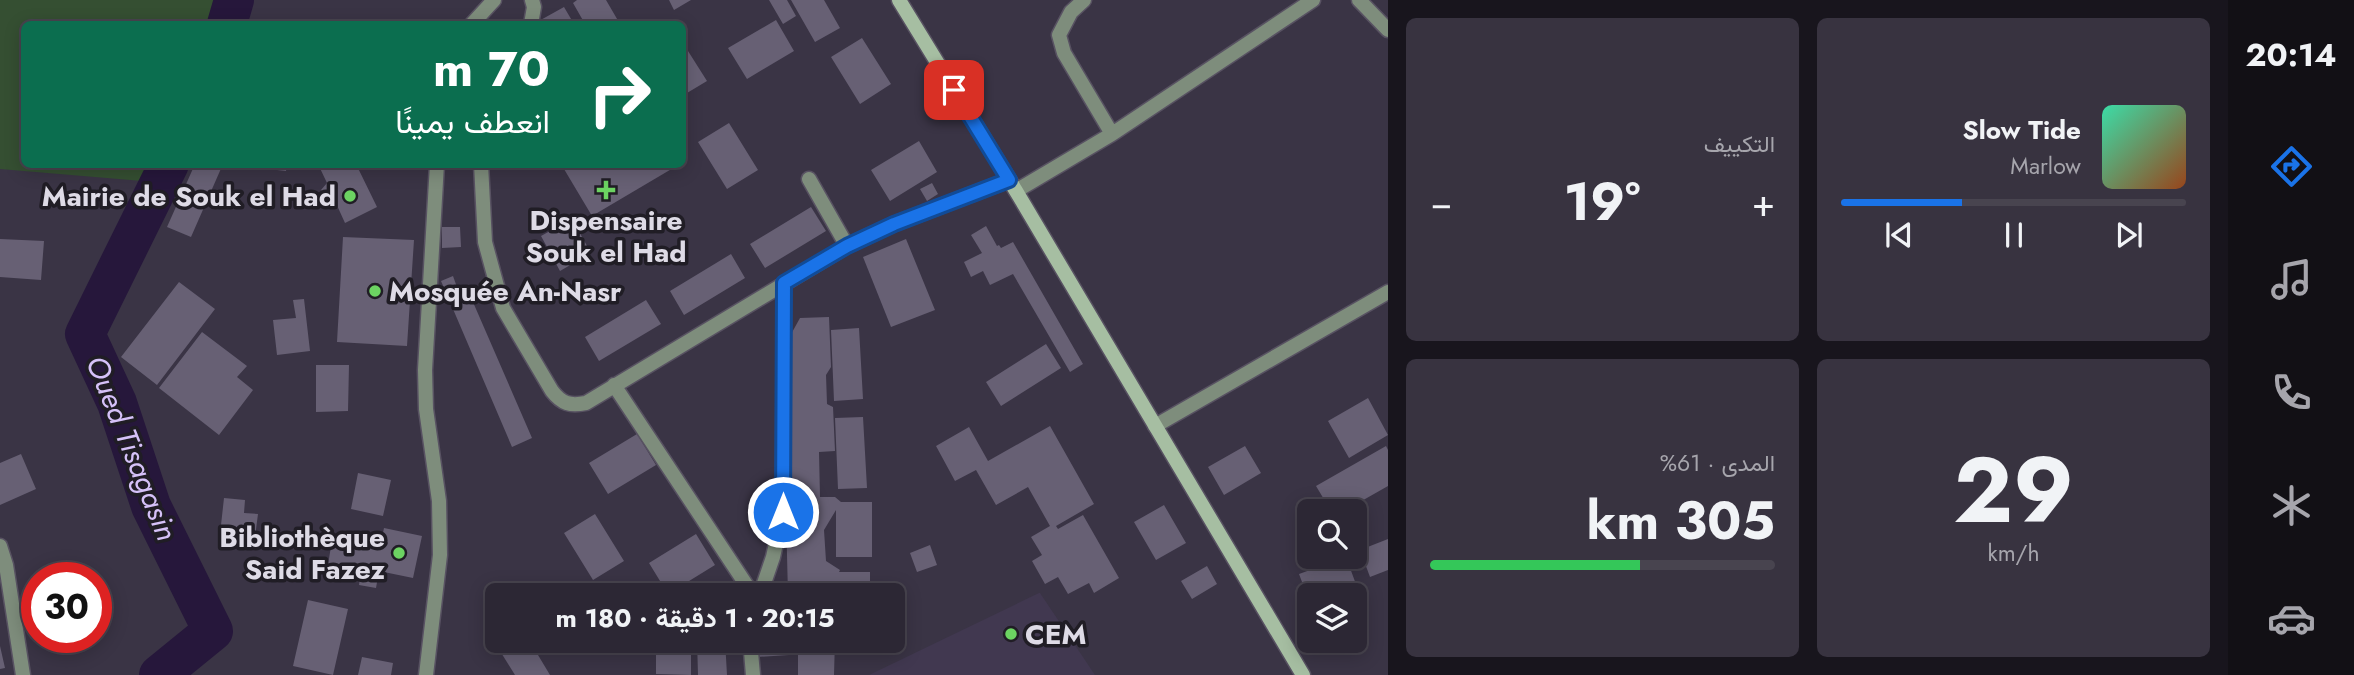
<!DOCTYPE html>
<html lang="ar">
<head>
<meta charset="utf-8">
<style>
  body { margin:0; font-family:Jost,Vazirmatn,sans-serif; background:#383340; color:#f1f3f6; direction:rtl; height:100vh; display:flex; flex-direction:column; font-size:26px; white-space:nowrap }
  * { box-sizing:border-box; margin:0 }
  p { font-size:23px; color:#a6a5ac }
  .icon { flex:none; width:38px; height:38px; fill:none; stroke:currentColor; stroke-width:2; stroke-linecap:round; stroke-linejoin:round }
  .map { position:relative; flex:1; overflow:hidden; direction:ltr }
  .side { display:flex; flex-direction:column; gap:18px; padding:18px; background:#18151d; width:840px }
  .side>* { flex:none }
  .guide { position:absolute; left:21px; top:21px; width:665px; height:147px; border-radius:10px; box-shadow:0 4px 18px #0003,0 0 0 2px #48444f; direction:rtl; background:#0b6e4f; color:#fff; overflow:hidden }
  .buttons { position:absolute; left:1297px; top:499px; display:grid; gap:14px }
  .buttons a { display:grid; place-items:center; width:70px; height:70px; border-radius:10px; background:#2c2734; box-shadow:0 4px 18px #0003,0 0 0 2px #48444f; font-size:35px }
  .speed { position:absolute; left:21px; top:562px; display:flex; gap:14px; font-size:35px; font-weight:700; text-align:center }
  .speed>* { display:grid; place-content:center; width:91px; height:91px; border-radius:50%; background:#2c2734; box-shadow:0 4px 18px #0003,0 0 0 2px #48444f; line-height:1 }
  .speed .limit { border:10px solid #d22; background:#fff; color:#111 }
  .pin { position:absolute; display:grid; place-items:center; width:60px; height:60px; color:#fff; margin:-30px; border-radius:14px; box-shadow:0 4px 10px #0006 }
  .me { position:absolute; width:77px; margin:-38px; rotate:0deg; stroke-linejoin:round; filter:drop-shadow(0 0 5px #0008) }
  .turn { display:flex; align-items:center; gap:24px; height:147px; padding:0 21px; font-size:32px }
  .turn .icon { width:91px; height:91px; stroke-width:2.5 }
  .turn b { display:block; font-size:49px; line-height:60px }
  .big { font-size:52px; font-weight:700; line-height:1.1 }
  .side .widget { flex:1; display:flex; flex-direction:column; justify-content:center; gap:10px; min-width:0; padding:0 24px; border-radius:10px; background:#383340 }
  .side .dial { align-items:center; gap:0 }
  .dial b { font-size:91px; line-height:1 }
  .song { display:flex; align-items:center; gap:21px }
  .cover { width:84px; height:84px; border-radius:10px; background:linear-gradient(135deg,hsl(160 70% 55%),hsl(20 70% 35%)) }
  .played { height:7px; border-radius:4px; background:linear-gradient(90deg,#1a73e8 35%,#48444f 35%) }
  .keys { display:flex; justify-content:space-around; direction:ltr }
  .heat { display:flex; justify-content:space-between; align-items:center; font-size:38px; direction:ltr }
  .charge { height:10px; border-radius:5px; background:linear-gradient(90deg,#34c759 61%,#48444f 0) }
  .side .tiles { flex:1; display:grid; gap:18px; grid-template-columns:repeat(2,1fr) }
  .trip { position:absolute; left:485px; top:583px; width:420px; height:70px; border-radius:10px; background:#2c2734; box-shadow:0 4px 18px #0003,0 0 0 2px #48444f; font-weight:700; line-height:70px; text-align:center; direction:rtl }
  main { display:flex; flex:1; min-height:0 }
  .dock { display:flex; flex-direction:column; width:126px; justify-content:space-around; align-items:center; background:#121015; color:#a6a5ac }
  .dock .icon { width:49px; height:49px }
  .dock .active { color:#1a73e8 }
  .dock b { font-size:32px; color:#f1f3f6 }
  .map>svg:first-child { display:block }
</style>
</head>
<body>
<main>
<nav class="dock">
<b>20:14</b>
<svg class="icon active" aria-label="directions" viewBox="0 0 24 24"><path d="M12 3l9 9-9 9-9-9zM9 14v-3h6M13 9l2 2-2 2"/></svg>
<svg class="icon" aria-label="music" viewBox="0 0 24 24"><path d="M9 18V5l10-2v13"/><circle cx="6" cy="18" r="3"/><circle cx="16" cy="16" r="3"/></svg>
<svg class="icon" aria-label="phone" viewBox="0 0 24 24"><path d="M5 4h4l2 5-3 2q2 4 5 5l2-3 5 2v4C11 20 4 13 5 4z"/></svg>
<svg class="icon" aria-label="climate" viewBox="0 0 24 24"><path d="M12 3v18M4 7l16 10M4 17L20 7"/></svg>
<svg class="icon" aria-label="car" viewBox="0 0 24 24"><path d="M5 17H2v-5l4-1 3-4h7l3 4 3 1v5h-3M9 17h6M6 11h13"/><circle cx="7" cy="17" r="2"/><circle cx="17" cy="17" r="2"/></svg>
</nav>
<section class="side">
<div class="tiles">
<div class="widget">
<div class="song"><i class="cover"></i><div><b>Slow Tide</b><p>Marlow</p></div></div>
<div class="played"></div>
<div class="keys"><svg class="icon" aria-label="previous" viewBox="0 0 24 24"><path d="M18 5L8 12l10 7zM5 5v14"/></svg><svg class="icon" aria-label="pause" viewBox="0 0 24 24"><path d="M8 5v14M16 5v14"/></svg><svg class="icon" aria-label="next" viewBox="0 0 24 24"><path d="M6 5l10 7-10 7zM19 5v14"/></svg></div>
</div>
<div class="widget"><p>التكييف</p>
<div class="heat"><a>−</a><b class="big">19°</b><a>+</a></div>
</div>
<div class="widget dial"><b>29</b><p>km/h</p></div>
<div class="widget"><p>المدى · 61%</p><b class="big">305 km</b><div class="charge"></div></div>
</div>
</section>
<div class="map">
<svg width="1388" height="675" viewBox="0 0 1388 675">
  <rect width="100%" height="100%" fill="#3a3445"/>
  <!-- built -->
  <path fill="#413850" d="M1040,593L1095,675H869L1039,593Z"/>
  <!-- green -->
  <path fill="#354f32" d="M0,0H214L209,24H24V164L182,165L178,184L0,169Z"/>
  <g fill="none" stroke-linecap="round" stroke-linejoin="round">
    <!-- river -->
    <path stroke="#26173b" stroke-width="40" d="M227,24L234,0
      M159,675L213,631L151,506L117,403L85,334L169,164"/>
  </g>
  <!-- building -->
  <path fill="#676074" d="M577,0H606L620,24H585L573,3Z
    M669,0H691L674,10Z
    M769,0H787L796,16L783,24Z
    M791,0H824L840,28L815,42Z
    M564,7L574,24H538L537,22Z
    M776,20L794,51L747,79L728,48Z
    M862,38L891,84L860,104L831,57Z
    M688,51L707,81L682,96V54Z
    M729,123L758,170L727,189L698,142Z
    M919,141L937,172L890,201L871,170Z
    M195,164H223L191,237L167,227Z
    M268,164H287L286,171L268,169Z
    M318,164H356L377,207L345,223L335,201L321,190L327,183Z
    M369,164H390V170L369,169Z
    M561,164H680L592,216Z
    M932,183L938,194L927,201L920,189Z
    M811,207L826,231L765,268L750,244Z
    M572,219L591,253L560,271L541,236Z
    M986,226L997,246L999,245L1001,248L1013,242L1083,364L1070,372L1013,274L990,285L983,271L971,277L964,262L982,253L971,235Z
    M442,227H460L461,247L442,248Z
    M343,237L414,240L407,346L337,342Z
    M0,239L44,241L41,280L0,277Z
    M906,239L935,310L891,327L863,257Z
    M731,254L745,278L684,315L670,291Z
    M453,276L458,290L466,286L532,438L512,447L441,281Z
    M179,282L215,309L157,385L121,357Z
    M304,299L310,351L277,355L273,320L296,318L293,300Z
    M646,300L661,324L599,361L585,337Z
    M829,317L831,367L826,375L827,404L833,407L835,451L819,452L820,497H835L841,502H872V557H836V510L824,530L826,561L840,570L839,572H870V595H834V581L826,595H788L784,434L785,345L800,318Z
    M859,328L863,399L834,401L831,330Z
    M202,332L247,366L237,377L253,390L219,435L159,388Z
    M1046,344L1061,368L1001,406L986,382Z
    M316,365H349L348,411L316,412Z
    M1368,398L1388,435L1349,458L1328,421Z
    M863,417L867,488L838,489L835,418Z
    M1050,426L1094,504L1056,526L1058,529L1083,515L1119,578L1094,593L1089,583L1068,594L1058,577L1045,584L1032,561L1042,555L1031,537L1050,526L1028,487L996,505L976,470L955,481L936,446L969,427L988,461Z
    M637,434L656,465L608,494L589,463Z
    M1245,446L1261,473L1224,495L1208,467Z
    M1386,446L1388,450V486L1344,511H1331L1316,486Z
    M21,454L36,489L0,505V463Z
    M358,473L391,480L383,516L351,509Z
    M224,498L245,500L244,513L258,514L255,537L220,534Z
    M1164,505L1186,543L1156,560L1134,522Z
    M595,514L624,561L593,580L564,533Z
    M384,528L422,536L413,578L379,571L376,588L359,585L361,571L328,565L332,540L380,547Z
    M696,534L715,565L668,594L649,563Z
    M1388,539V570L1370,577L1360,550Z
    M930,545L937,565L917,572L910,553Z
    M1346,557L1357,587L1335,595H1307L1299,574Z
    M1207,566L1217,584L1192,599L1181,581Z
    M308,600L348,609L333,675L293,666Z
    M498,640H529L550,675H515L495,643Z
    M656,640H691V675L656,674Z
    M697,640H725L727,675H698Z
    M755,640H787L789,655L757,657Z
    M789,640H835L834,675H798V644H789Z
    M0,646L5,668L0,669Z
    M362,657L393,663L391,675H358Z"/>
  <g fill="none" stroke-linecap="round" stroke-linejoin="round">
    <!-- street casing -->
    <g stroke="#585262" stroke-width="17">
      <path id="street" d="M1084,0L1071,12L1059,35L1064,53L1112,134
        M1359,0L1388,30
        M472,24L494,0
        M531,24L534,7L532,0
        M481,164L485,242L503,308L552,391C562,404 570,406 586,403L847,246L894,224L1009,180
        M809,179L847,246
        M1016,191L1112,134L1313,0
        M614,385L753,595
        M1155,426L1388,292
        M0,546L6,565L23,675
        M760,595L773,557L783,512L784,283
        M750,640L753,675
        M426,675L440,555L439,501L426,409L425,370L437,164"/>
    </g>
    <!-- secondary casing -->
    <g stroke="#585262" stroke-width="17">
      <path id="secondary" d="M899,0L1016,191L1303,675"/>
    </g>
    <!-- street -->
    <use href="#street" stroke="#7e8d7c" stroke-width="14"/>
    <!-- secondary -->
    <use href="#secondary" stroke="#a6bea2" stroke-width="14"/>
  </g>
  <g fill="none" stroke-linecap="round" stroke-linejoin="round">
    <!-- route casing -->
    <g stroke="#114b97" stroke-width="18">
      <path id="route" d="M783,512L784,283L847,246L894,224L1009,180L954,90"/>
    </g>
    <!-- route -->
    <use href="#route" stroke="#1a73e8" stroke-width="12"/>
  </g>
  <!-- markers -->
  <g fill="#6cd362" stroke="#201d25" stroke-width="2.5">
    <path d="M602.5 179.5h7v7h7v7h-7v7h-7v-7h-7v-7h7z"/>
    <circle cx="350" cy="196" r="7"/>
    <circle cx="375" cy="291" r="7"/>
    <circle cx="399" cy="553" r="7"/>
    <circle cx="1011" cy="634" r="7"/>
  </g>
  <g text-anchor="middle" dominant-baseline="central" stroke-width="7" stroke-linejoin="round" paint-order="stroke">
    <!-- poi labels -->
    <g font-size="28" font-weight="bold" fill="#dedbe6" stroke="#201d25" text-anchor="end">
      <text x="336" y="196">Mairie de Souk el Had</text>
      <text x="606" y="220" text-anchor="middle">Dispensaire<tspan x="606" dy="32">Souk el Had</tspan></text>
      <text x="389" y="291" text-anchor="start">Mosquée An-Nasr</text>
      <text x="385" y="537">Bibliothèque<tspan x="385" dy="32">Said Fazez</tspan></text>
      <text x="1025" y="634" text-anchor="start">CEM</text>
    </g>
    <!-- water labels -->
    <g font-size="30" font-style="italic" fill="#d5c1f8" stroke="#201d25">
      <text transform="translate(132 448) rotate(68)">Oued Tisagasin</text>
    </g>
  </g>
</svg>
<div class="buttons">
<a><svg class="icon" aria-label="search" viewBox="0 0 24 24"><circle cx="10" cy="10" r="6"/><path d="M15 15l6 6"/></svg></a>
<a><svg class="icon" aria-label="layers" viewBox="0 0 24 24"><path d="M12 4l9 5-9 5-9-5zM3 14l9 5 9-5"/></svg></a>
</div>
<div class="speed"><div class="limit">30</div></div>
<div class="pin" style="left:954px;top:90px;background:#d93025"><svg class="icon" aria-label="arrive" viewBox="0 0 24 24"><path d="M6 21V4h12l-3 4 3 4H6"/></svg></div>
<svg class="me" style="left:783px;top:512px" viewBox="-20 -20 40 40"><circle r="17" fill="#1a73e8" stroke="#fff" stroke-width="3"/><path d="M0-11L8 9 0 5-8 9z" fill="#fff"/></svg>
<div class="trip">20:15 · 1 دقيقة · 180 m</div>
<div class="guide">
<div class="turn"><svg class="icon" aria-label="right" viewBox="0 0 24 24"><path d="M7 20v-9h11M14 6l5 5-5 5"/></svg><div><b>70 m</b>انعطف يمينًا</div></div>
</div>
</div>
</main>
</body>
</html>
